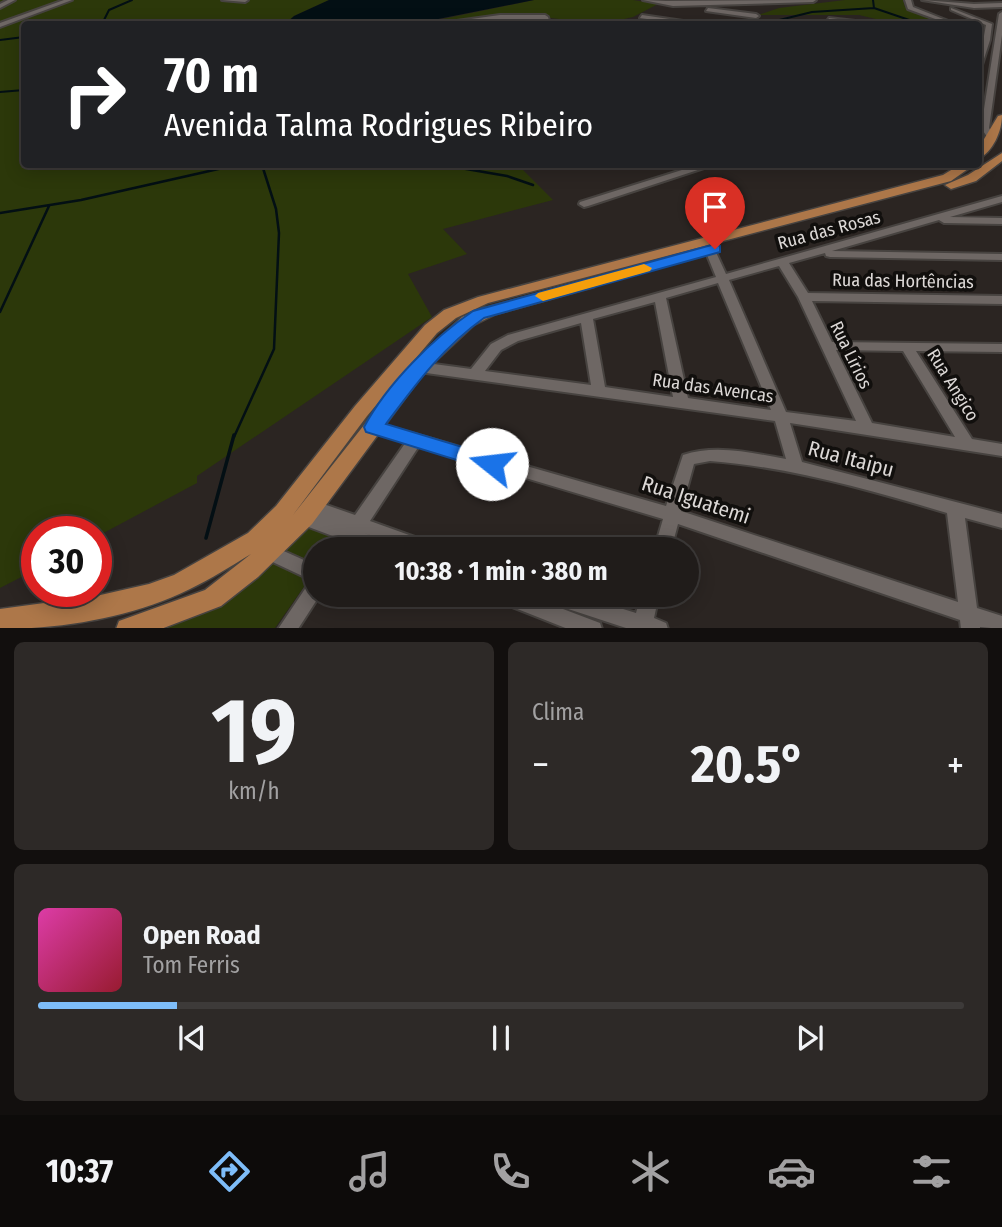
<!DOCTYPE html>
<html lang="pt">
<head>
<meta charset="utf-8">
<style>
  body { margin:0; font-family:"Fira Sans Condensed",sans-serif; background:#2d2927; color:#f1f3f6; height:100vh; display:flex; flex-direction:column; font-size:26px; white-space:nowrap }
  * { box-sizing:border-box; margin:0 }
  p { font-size:23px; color:#a2a1a2 }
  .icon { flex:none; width:38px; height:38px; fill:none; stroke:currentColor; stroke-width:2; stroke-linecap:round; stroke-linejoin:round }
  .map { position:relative; height:628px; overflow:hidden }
  .drawer { display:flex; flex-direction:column; gap:14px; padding:14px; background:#120f0e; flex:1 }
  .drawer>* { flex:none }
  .hud { position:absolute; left:21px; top:21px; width:961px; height:147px; border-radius:7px; box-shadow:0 4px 18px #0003,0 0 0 2px #3d3a39; background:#202124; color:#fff; overflow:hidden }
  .speed { position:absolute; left:21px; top:516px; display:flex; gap:14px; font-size:35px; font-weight:700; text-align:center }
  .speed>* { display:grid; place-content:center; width:91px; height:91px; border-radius:50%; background:#201c1a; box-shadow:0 4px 18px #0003,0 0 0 2px #3d3a39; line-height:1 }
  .speed .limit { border:10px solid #d22; background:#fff; color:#111 }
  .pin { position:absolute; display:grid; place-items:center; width:60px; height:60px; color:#fff; margin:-72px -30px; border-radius:50% 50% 50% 0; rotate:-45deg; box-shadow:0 0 7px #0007 }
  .pin .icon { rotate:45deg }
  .me { position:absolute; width:77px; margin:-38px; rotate:286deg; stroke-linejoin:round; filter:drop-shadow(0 0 5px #0008) }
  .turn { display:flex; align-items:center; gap:24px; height:147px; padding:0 28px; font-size:32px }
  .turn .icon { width:91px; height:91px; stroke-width:2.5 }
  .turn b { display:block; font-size:49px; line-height:60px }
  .big { font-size:52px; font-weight:700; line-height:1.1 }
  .drawer .widget { flex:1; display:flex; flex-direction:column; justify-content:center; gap:10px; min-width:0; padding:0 24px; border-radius:10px; background:#2d2927 }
  .drawer .dial { align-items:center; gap:0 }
  .dial b { font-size:91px; line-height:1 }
  .song { display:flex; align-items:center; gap:21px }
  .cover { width:84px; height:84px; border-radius:10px; background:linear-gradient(135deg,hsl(320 70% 55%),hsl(350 70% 35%)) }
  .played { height:7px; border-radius:4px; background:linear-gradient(90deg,#7ebdf9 15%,#3d3a39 15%) }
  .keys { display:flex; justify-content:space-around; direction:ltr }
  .heat { display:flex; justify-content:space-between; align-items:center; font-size:38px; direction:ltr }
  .drawer .tiles { flex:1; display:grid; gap:14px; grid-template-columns:1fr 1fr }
  .widget:last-child { grid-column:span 2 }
  .trip { position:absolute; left:303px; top:537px; width:396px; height:70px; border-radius:35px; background:#201c1a; box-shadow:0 4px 18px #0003,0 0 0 2px #3d3a39; font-weight:700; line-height:70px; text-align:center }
  .tabs { display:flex; height:112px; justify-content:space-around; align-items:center; background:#0d0b0a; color:#a2a1a2 }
  .tabs .icon { width:49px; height:49px }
  .tabs .current { color:#7ebdf9 }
  .tabs b { font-size:32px; color:#f1f3f6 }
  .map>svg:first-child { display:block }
</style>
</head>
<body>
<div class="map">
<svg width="1002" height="629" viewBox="0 0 1002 629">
  <rect width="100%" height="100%" fill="#2b2522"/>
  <!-- green -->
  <path fill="#2c380a" d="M0,0H329L294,16L285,24H24V164L518,165L553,200L443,229L467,254L408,274L432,317L197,476V483L96,537V532H37V569L0,588Z
    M534,0H633L658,4L633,17L602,24L525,15L428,22Z
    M845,0H903L905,7L948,24H897L859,15H758L779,8Z
    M303,519L340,534L330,549L315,550V571L275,628L143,629L192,610Z"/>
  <!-- water -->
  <path fill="#030f14" d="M329,0H534L413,24H285L294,16Z"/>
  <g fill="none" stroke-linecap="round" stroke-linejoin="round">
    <!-- stream-far2 -->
    <path stroke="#030f14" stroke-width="2" d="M873,0L874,8
      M103,22L109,10L132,0
      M93,24L103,22
      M763,24L812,12L874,8L921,24
      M0,40L24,37
      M0,92L24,90
      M262,164L263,167
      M435,164L453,167
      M228,167L242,164"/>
    <!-- stream-far1 -->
    <path stroke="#030f14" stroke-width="2.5" d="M443,165L507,176L533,185
      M0,213L81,200L236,165
      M0,312L49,206
      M234,437L274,349L279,233L276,209L262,165"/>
    <!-- stream -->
    <path stroke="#030f14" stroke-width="3.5" d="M206,538L234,435"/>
    <!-- minor casing -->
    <g stroke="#474340" stroke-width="4">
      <path id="minor" d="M8,0H15L0,8V4Z
        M64,0H72L0,27V23Z
        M222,0H248L245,2Z
        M643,0L666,1L816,0L813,2L673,6Z
        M905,0H911L913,7L956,24H949L908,9Z
        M922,0L974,4L1002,3V7L974,8Z
        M708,8L756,14L759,16L756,18L706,11Z
        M951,8L992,24L990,40L982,65L978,66V58L984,41L978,38V33L984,36L986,25L951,10Z
        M1002,12V35L989,128L995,136L991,139L988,138L981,128L999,14Z
        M500,15H545L548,17L550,24H544L543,19H500L450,24H435Z
        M642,15L690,22L693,24H681L640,18Z
        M829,18L864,22L867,24L827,21Z
        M978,72L982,74V86L978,88Z
        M701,164H716L588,206L584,207L579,204L580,202Z
        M1002,196V202L950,217L1002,218V224L944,223L939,220L832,251L1002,254V260L830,257L826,256L825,253L789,263L808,293L1002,296V304L812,301L832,342L1002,344V352L916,351L972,439L1002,444V456L790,423L802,462L1002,514V528L965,518L977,608L1002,616V629L980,627V629H961L960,620L678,524L671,550H654L663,519L419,446L370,521L437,545L439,550H409L362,532L395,545L397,550H368L354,544L350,550H332L338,538L298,523L296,518L298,513L306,512L304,507L306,502L312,500L355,515L406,442L368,431L366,427L368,423L373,422L666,506L683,455C716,444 752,453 786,459L775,421L419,372L414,370L412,367L414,364L419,362L471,369L491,344L508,335L716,277L705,250L706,248H714L726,274ZM779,266L798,297L856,421L786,412L729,280ZM718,283L771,410L688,398L666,298ZM655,302L673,397L605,387L593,319ZM581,323L591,385L485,371L501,350L518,341ZM836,350L903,351L955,437L872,423ZM710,461C791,467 869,490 947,513L958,602L681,511L694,464Z
        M268,544L315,565V595H320L298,629H278L311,580L262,557L259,552L262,547Z
        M494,595H526L600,623L602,629H568L497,601Z
        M541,595H578L636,613L641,595H659L654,618L666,623L668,629H629L550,603L544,601Z"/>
    </g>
    <!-- major casing -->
    <g stroke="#474340" stroke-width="3">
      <path id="major" d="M1002,115C1002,131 993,152 978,159V149L998,116Z
        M1002,153V161L976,181L951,189L945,185L968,175Z
        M961,164H975L951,181L488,303L456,318L437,333L367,416L293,515L413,363L462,317L484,308L584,281H594L596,284L594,287L496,314L474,325L425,371L312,524L258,577L221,606L161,629H116L119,621L205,590L251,554C231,566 211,579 190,589C134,617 62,629 0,629V609L96,596L149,584L174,575L248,533L276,506L355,406L425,325L444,310L478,297L943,175Z"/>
    </g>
    <!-- minor -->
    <use href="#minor" fill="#6e6764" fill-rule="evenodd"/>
    <!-- major -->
    <use href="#major" fill="#ad7749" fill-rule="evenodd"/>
  </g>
  <!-- route -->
  <path fill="#1a73e8" stroke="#114b97" stroke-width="2" d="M715,244L720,246V252L484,318C443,347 416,384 386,424L499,458L502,464L499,469L492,471L366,432L364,427C387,384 433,338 473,311Z"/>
  <!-- slow -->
  <path fill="#f59e0b" d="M644,264L652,268L650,271L543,301L535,296L538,293Z"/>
  <g text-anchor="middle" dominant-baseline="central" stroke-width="7" stroke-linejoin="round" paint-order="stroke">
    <!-- street labels -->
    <g font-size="18" fill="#dcd8d6" stroke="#110f0d">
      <text transform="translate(829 230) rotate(-15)">Rua das Rosas</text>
      <text transform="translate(903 281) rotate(1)">Rua das Hortências</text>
      <text transform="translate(851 355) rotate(64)">Rua Lírios</text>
      <text transform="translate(953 385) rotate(58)">Rua Angico</text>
      <text transform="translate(713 388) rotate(8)">Rua das Avencas</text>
    </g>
    <!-- near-street labels -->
    <g font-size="21" fill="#dcd8d6" stroke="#110f0d">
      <text transform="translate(851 459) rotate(15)">Rua Itaipu</text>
      <text transform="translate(696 500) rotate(18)">Rua Iguatemi</text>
    </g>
  </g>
</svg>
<div class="speed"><div class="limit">30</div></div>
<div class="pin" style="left:715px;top:249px;background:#d93025"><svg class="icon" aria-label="arrive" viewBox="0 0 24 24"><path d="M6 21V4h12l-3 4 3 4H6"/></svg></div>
<svg class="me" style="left:492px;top:464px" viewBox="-20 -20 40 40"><circle r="19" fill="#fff"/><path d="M0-13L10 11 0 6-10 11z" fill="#1a73e8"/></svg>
<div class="trip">10:38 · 1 min · 380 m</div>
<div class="hud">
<div class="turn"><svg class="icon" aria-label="right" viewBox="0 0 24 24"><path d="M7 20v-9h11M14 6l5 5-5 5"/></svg><div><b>70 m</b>Avenida Talma Rodrigues Ribeiro</div></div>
</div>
</div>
<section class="drawer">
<div class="tiles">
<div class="widget dial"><b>19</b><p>km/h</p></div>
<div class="widget"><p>Clima</p>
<div class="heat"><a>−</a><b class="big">20.5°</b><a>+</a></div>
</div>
<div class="widget">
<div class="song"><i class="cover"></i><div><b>Open Road</b><p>Tom Ferris</p></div></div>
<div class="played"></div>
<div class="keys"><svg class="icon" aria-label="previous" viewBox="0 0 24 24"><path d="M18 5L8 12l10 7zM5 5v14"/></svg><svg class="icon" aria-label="pause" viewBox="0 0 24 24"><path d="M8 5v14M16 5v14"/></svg><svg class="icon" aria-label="next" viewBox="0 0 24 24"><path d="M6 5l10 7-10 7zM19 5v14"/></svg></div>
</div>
</div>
</section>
<nav class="tabs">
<b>10:37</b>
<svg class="icon current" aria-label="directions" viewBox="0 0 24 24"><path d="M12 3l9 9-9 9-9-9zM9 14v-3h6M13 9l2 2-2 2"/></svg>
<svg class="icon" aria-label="music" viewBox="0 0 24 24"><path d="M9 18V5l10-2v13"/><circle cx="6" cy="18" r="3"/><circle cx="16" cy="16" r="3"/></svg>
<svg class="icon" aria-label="phone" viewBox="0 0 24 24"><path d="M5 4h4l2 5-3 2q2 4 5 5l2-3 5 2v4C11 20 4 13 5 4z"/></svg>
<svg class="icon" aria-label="climate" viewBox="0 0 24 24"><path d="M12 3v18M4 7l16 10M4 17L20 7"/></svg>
<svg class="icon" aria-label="car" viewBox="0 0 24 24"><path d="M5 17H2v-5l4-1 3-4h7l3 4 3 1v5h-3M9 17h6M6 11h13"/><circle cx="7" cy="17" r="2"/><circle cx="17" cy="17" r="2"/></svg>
<svg class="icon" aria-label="filters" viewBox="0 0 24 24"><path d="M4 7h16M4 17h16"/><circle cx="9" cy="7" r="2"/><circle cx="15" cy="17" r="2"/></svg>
</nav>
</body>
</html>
